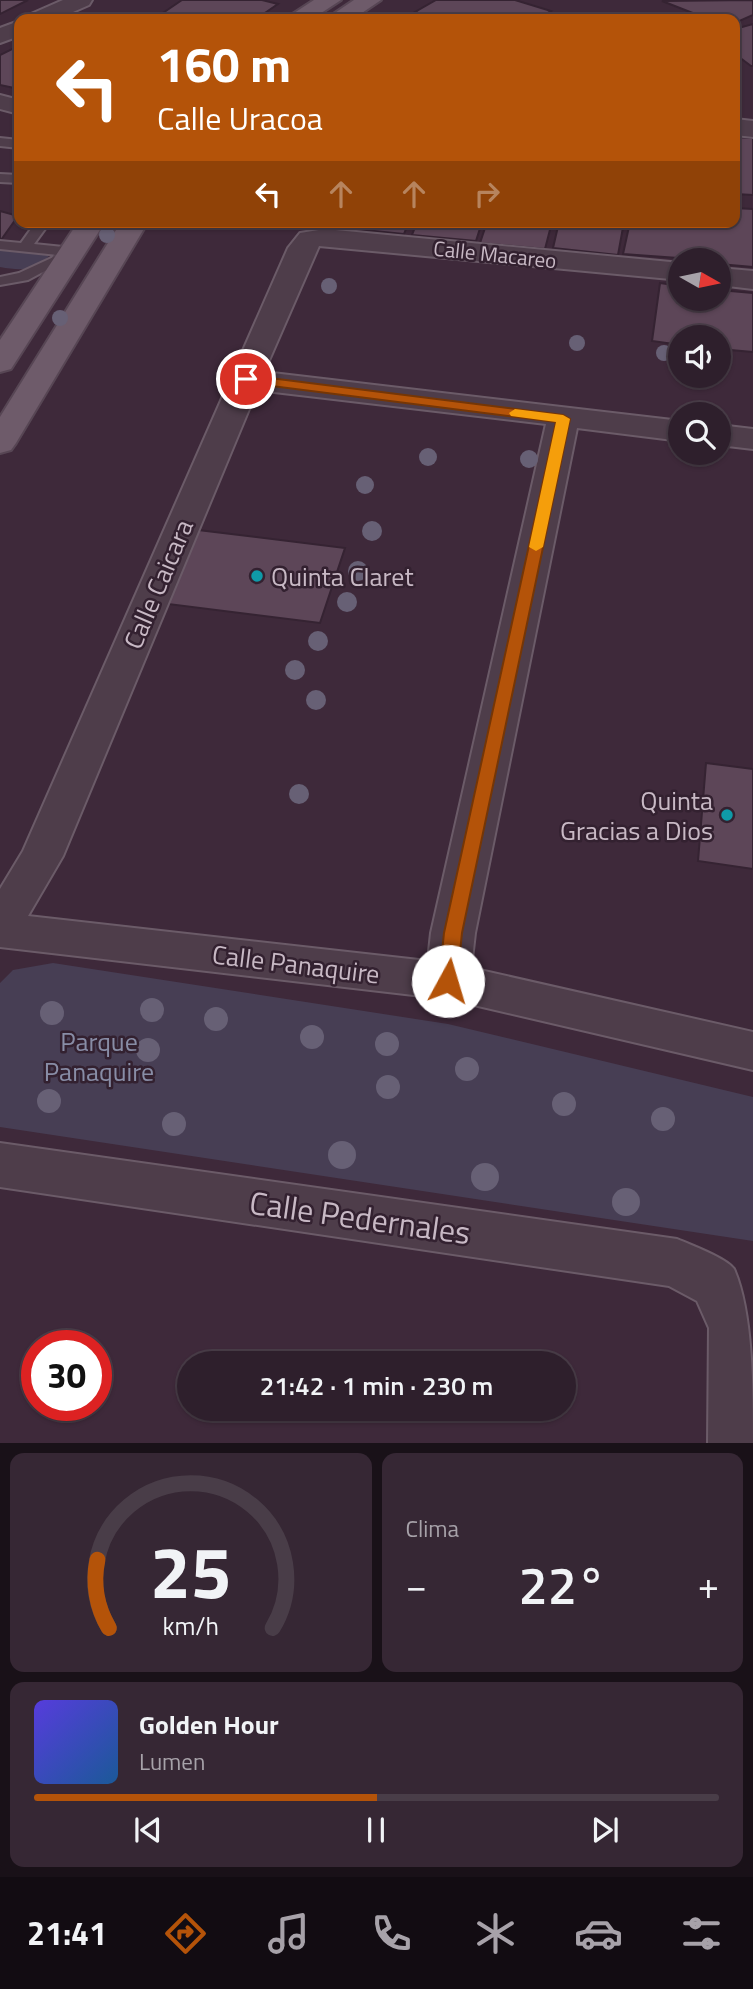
<!DOCTYPE html>
<html lang="es">
<head>
<meta charset="utf-8">
<style>
  body { margin:0; font-family:"Titillium Web",sans-serif; background:#362734; color:#f1f3f6; height:100vh; display:flex; flex-direction:column; font-size:26px; white-space:nowrap }
  * { box-sizing:border-box; margin:0 }
  p { font-size:23px; color:#a7a2a9 }
  .icon { flex:none; width:38px; height:38px; fill:none; stroke:currentColor; stroke-width:2; stroke-linecap:round; stroke-linejoin:round }
  .map { position:relative; height:1443px; overflow:hidden }
  .sheet { display:flex; flex-direction:column; gap:10px; padding:10px; background:#191118; flex:1 }
  .sheet>* { flex:none }
  .banner { position:absolute; left:14px; top:14px; width:726px; height:214px; border-radius:14px; box-shadow:0 2px 5px #0004,0 0 0 2px #493d48; background:#b45309; color:#fff; overflow:hidden }
  .needle { width:46px; rotate:99deg }
  .controls { position:absolute; left:668px; top:248px; display:grid; gap:14px }
  .controls a { display:grid; place-items:center; width:63px; height:63px; border-radius:50%; background:#2e1f2c; box-shadow:0 2px 5px #0004,0 0 0 2px #493d48; font-size:35px }
  .speed { position:absolute; left:21px; top:1330px; display:flex; gap:14px; font-size:35px; font-weight:700; text-align:center }
  .speed>* { display:grid; place-content:center; width:91px; height:91px; border-radius:50%; background:#2e1f2c; box-shadow:0 2px 5px #0004,0 0 0 2px #493d48; line-height:1 }
  .speed .limit { border:10px solid #d22; background:#fff; color:#111 }
  .pin { position:absolute; display:grid; place-items:center; width:60px; height:60px; color:#fff; margin:-30px; border:4px solid #fff; border-radius:50%; box-shadow:0 2px 7px #0007 }
  .me { position:absolute; width:77px; margin:-38px; rotate:6deg; stroke-linejoin:round; filter:drop-shadow(0 0 5px #0008) }
  .turn { display:flex; align-items:center; gap:24px; height:147px; padding:0 28px; font-size:32px }
  .turn .icon { width:91px; height:91px; stroke-width:2.5 }
  .turn b { display:block; font-size:49px; line-height:60px }
  .lanes { display:flex; align-items:center; height:66px; padding:0 28px; background:#0003; justify-content:center; gap:35px; direction:ltr }
  .lanes .off { opacity:.35 }
  .big { font-size:52px; font-weight:600; line-height:1.1 }
  .sheet .card { flex:1; display:flex; flex-direction:column; justify-content:center; gap:10px; min-width:0; padding:0 24px; border-radius:14px; background:#362734 }
  .sheet .dial { align-items:center; gap:0 }
  .dial svg { height:182px; overflow:visible; fill:none; stroke:#493d48; stroke-width:7; stroke-linecap:round; text-anchor:middle }
  .dial text { fill:#f1f3f6; stroke:none }
  .song { display:flex; align-items:center; gap:21px }
  .cover { width:84px; height:84px; border-radius:10px; background:linear-gradient(135deg,hsl(250 70% 55%),hsl(210 70% 35%)) }
  .played { height:7px; border-radius:4px; background:linear-gradient(90deg,#b45309 50%,#493d48 50%) }
  .keys { display:flex; justify-content:space-around; direction:ltr }
  .heat { display:flex; justify-content:space-between; align-items:center; font-size:38px; direction:ltr }
  .sheet .tiles { flex:1; display:grid; gap:10px; grid-template-columns:1fr 1fr }
  .card:last-child { grid-column:span 2 }
  .trip { position:absolute; left:177px; top:1351px; width:399px; height:70px; border-radius:35px; background:#2e1f2c; box-shadow:0 2px 5px #0004,0 0 0 2px #493d48; font-weight:600; line-height:70px; text-align:center }
  .dock { display:flex; height:112px; justify-content:space-around; align-items:center; background:#120c12; color:#a7a2a9 }
  .dock .icon { width:49px; height:49px }
  .dock .on { color:#b45309 }
  .dock b { font-size:32px; color:#f1f3f6 }
  .map>svg:first-child { display:block }
</style>
</head>
<body>
<div class="map">
<svg width="753" height="1443" viewBox="0 0 753 1443">
  <rect width="100%" height="100%" fill="#3e293a"/>
  <!-- green -->
  <path fill="#473e54" d="M0,249L52,253C35,271 23,271 0,267Z
    M53,963L448,1024L753,1097V1241L0,1127V983L13,970Z"/>
  <!-- building -->
  <path fill="#5d4658" stroke="#352332" stroke-width="2" d="M0,0H28L0,14Z
    M182,0H262L278,4L256,19L157,17Z
    M436,0H515L551,11L537,19H438L415,12Z
    M753,0V15L735,23V19H708L662,1Z
    M753,24V66H751L735,54V29Z
    M12,49L19,52V89L0,85V55Z
    M735,137L753,138V195L735,194Z
    M735,208L753,209V267L719,264V261L623,254L630,222H735Z
    M0,211L18,216L1,240H0Z
    M315,222H409L404,234L314,225Z
    M417,222H482L476,241L412,235Z
    M487,222H552L545,249L480,243Z
    M559,222H624L618,255L553,248Z
    M660,283L681,286V299H719V290L753,293V352L719,349V338H681V345L652,341Z
    M198,530L345,548L320,623L168,604Z
    M706,763L753,769V869L698,861Z"/>
  <g fill="none" stroke-linecap="round" stroke-linejoin="round">
    <!-- lane casing -->
    <g stroke="#6b5b68" stroke-width="4">
      <path id="lane" d="M0,138L19,140V148L0,146Z
        M0,174L19,175V183L0,182Z
        M36,222H50L34,244L73,248L80,252L28,280L0,285V277L19,273L58,255L0,249V241L21,243Z"/>
    </g>
    <!-- street casing -->
    <g stroke="#6b5b68" stroke-width="4">
      <path id="street" d="M63,0H92L89,5L57,19H28L31,14Z
        M19,21V36L0,43V28Z
        M0,95L19,100V114L0,109Z
        M735,119L753,121V137L735,135Z
        M325,229L681,263V280L319,246L264,372L681,421V441L577,428L475,933L471,968L753,1032V1070L448,999L0,947V889L23,851L288,248L300,233ZM257,390L546,424L431,933L428,961L28,916L63,856Z
        M719,268L753,271V289L719,285Z
        M719,425L753,429V449L719,445Z
        M0,1143L677,1239C691,1245 726,1258 734,1269C753,1312 753,1391 753,1443H708L709,1328L697,1301L669,1286L0,1187Z"/>
    </g>
    <!-- primary casing -->
    <g stroke="#574654" stroke-width="4">
      <path id="primary" d="M314,0H341L312,19H285Z
        M354,0H381L353,19H326Z
        M78,222H105L11,369L0,372V340Z
        M121,222H148L16,443L11,450L0,453V417Z"/>
    </g>
    <!-- lane -->
    <use href="#lane" fill="#4e3d4a" fill-rule="evenodd"/>
    <!-- street -->
    <use href="#street" fill="#4e3d4a" fill-rule="evenodd"/>
    <!-- primary -->
    <use href="#primary" fill="#6e5b6a" fill-rule="evenodd"/>
  </g>
  <!-- trees -->
  <g fill="#676075">
    <circle cx="107" cy="235" r="8"/>
    <circle cx="329" cy="286" r="8"/>
    <circle cx="60" cy="318" r="8"/>
    <circle cx="577" cy="343" r="8"/>
    <circle cx="664" cy="353" r="8"/>
    <circle cx="428" cy="457" r="9"/>
    <circle cx="529" cy="459" r="9"/>
    <circle cx="365" cy="485" r="9"/>
    <circle cx="372" cy="531" r="10"/>
    <circle cx="358" cy="571" r="10"/>
    <circle cx="347" cy="602" r="10"/>
    <circle cx="318" cy="641" r="10"/>
    <circle cx="295" cy="670" r="10"/>
    <circle cx="316" cy="700" r="10"/>
    <circle cx="299" cy="794" r="10"/>
    <circle cx="152" cy="1010" r="12"/>
    <circle cx="52" cy="1013" r="12"/>
    <circle cx="216" cy="1019" r="12"/>
    <circle cx="312" cy="1037" r="12"/>
    <circle cx="387" cy="1044" r="12"/>
    <circle cx="148" cy="1050" r="12"/>
    <circle cx="467" cy="1069" r="12"/>
    <circle cx="388" cy="1087" r="12"/>
    <circle cx="49" cy="1101" r="12"/>
    <circle cx="564" cy="1104" r="12"/>
    <circle cx="663" cy="1119" r="12"/>
    <circle cx="174" cy="1124" r="12"/>
    <circle cx="342" cy="1155" r="14"/>
    <circle cx="485" cy="1177" r="14"/>
    <circle cx="626" cy="1202" r="14"/>
  </g>
  <!-- route -->
  <path fill="#b45309" stroke="#753606" stroke-width="2" d="M246,375L563,415L570,419L462,933L457,981L448,989L439,981L444,933L556,422L241,382V376Z"/>
  <!-- slow -->
  <path fill="#f59e0b" d="M515,409L563,415L570,419L543,547L536,551L529,547L556,422L511,416L509,413Z"/>
  <!-- markers -->
  <g fill="#0f9aa8" stroke="#332130" stroke-width="2.5">
    <circle cx="257" cy="576" r="7"/>
    <circle cx="727" cy="815" r="7"/>
  </g>
  <g text-anchor="middle" dominant-baseline="central" stroke-width="5" stroke-linejoin="round" paint-order="stroke">
    <!-- far-street labels -->
    <g font-size="21" fill="#c8b9c5" stroke="#332130">
      <text transform="translate(495 254) rotate(6)">Calle Macareo</text>
    </g>
    <!-- poi labels -->
    <g font-size="26" fill="#c8b9c5" stroke="#332130" text-anchor="start">
      <text x="271" y="576">Quinta Claret</text>
      <text x="713" y="800" text-anchor="end">Quinta<tspan x="713" dy="30">Gracias a Dios</tspan></text>
    </g>
    <!-- street labels -->
    <g font-size="26" fill="#c8b9c5" stroke="#332130">
      <text transform="translate(158 584) rotate(-67)">Calle Caicara</text>
      <text transform="translate(296 964) rotate(7)">Calle Panaquire</text>
    </g>
    <!-- park labels -->
    <g font-size="26" fill="#888da6" stroke="#332130">
      <text x="99" y="1041">Parque<tspan x="99" dy="30">Panaquire</tspan></text>
    </g>
    <!-- near-street labels -->
    <g font-size="32" fill="#c8b9c5" stroke="#332130">
      <text transform="translate(360 1217) rotate(8)">Calle Pedernales</text>
    </g>
  </g>
</svg>
<div class="controls">
<a><svg class="needle" viewBox="-14 -14 28 28"><path d="M0-13l5 13h-10z" fill="#e53935"/><path d="M0 13l5-13h-10z" fill="#a7a2a9"/></svg></a>
<a><svg class="icon" aria-label="sound" viewBox="0 0 24 24"><path d="M4 9h4l5-4v14l-5-4H4zM17 9q2 3 0 6"/></svg></a>
<a><svg class="icon" aria-label="search" viewBox="0 0 24 24"><circle cx="10" cy="10" r="6"/><path d="M15 15l6 6"/></svg></a>
</div>
<div class="speed"><div class="limit">30</div></div>
<div class="pin" style="left:246px;top:379px;background:#d93025"><svg class="icon" aria-label="arrive" viewBox="0 0 24 24"><path d="M6 21V4h12l-3 4 3 4H6"/></svg></div>
<svg class="me" style="left:448px;top:981px" viewBox="-20 -20 40 40"><circle r="19" fill="#fff"/><path d="M0-13L10 11 0 6-10 11z" fill="#b45309"/></svg>
<div class="trip">21:42 · 1 min · 230 m</div>
<div class="banner">
<div class="turn"><svg class="icon" aria-label="left" viewBox="0 0 24 24"><path d="M17 20v-9H6M10 6l-5 5 5 5"/></svg><div><b>160 m</b>Calle Uracoa</div></div>
<div class="lanes"><svg class="icon" aria-label="left" viewBox="0 0 24 24"><path d="M17 20v-9H6M10 6l-5 5 5 5"/></svg><svg class="icon off" aria-label="ahead" viewBox="0 0 24 24"><path d="M12 20V5M6 11l6-6 6 6"/></svg><svg class="icon off" aria-label="ahead" viewBox="0 0 24 24"><path d="M12 20V5M6 11l6-6 6 6"/></svg><svg class="icon off" aria-label="right" viewBox="0 0 24 24"><path d="M7 20v-9h11M14 6l5 5-5 5"/></svg></div>
</div>
</div>
<section class="sheet">
<div class="tiles">
<div class="card dial"><svg viewBox="0 0 100 80">
<path d="M14 69A42 42 0 1 1 86 69"/>
<path d="M14 69A42 42 0 0 1 9 39" stroke="#b45309"/>
<text x="50" y="56" font-size="32" font-weight="700">25</text>
<text x="50" y="72" font-size="11">km/h</text>
</svg></div>
<div class="card"><p>Clima</p>
<div class="heat"><a>−</a><b class="big">22°</b><a>+</a></div>
</div>
<div class="card">
<div class="song"><i class="cover"></i><div><b>Golden Hour</b><p>Lumen</p></div></div>
<div class="played"></div>
<div class="keys"><svg class="icon" aria-label="previous" viewBox="0 0 24 24"><path d="M18 5L8 12l10 7zM5 5v14"/></svg><svg class="icon" aria-label="pause" viewBox="0 0 24 24"><path d="M8 5v14M16 5v14"/></svg><svg class="icon" aria-label="next" viewBox="0 0 24 24"><path d="M6 5l10 7-10 7zM19 5v14"/></svg></div>
</div>
</div>
</section>
<nav class="dock">
<b>21:41</b>
<svg class="icon on" aria-label="directions" viewBox="0 0 24 24"><path d="M12 3l9 9-9 9-9-9zM9 14v-3h6M13 9l2 2-2 2"/></svg>
<svg class="icon" aria-label="music" viewBox="0 0 24 24"><path d="M9 18V5l10-2v13"/><circle cx="6" cy="18" r="3"/><circle cx="16" cy="16" r="3"/></svg>
<svg class="icon" aria-label="phone" viewBox="0 0 24 24"><path d="M5 4h4l2 5-3 2q2 4 5 5l2-3 5 2v4C11 20 4 13 5 4z"/></svg>
<svg class="icon" aria-label="climate" viewBox="0 0 24 24"><path d="M12 3v18M4 7l16 10M4 17L20 7"/></svg>
<svg class="icon" aria-label="car" viewBox="0 0 24 24"><path d="M5 17H2v-5l4-1 3-4h7l3 4 3 1v5h-3M9 17h6M6 11h13"/><circle cx="7" cy="17" r="2"/><circle cx="17" cy="17" r="2"/></svg>
<svg class="icon" aria-label="filters" viewBox="0 0 24 24"><path d="M4 7h16M4 17h16"/><circle cx="9" cy="7" r="2"/><circle cx="15" cy="17" r="2"/></svg>
</nav>
</body>
</html>
